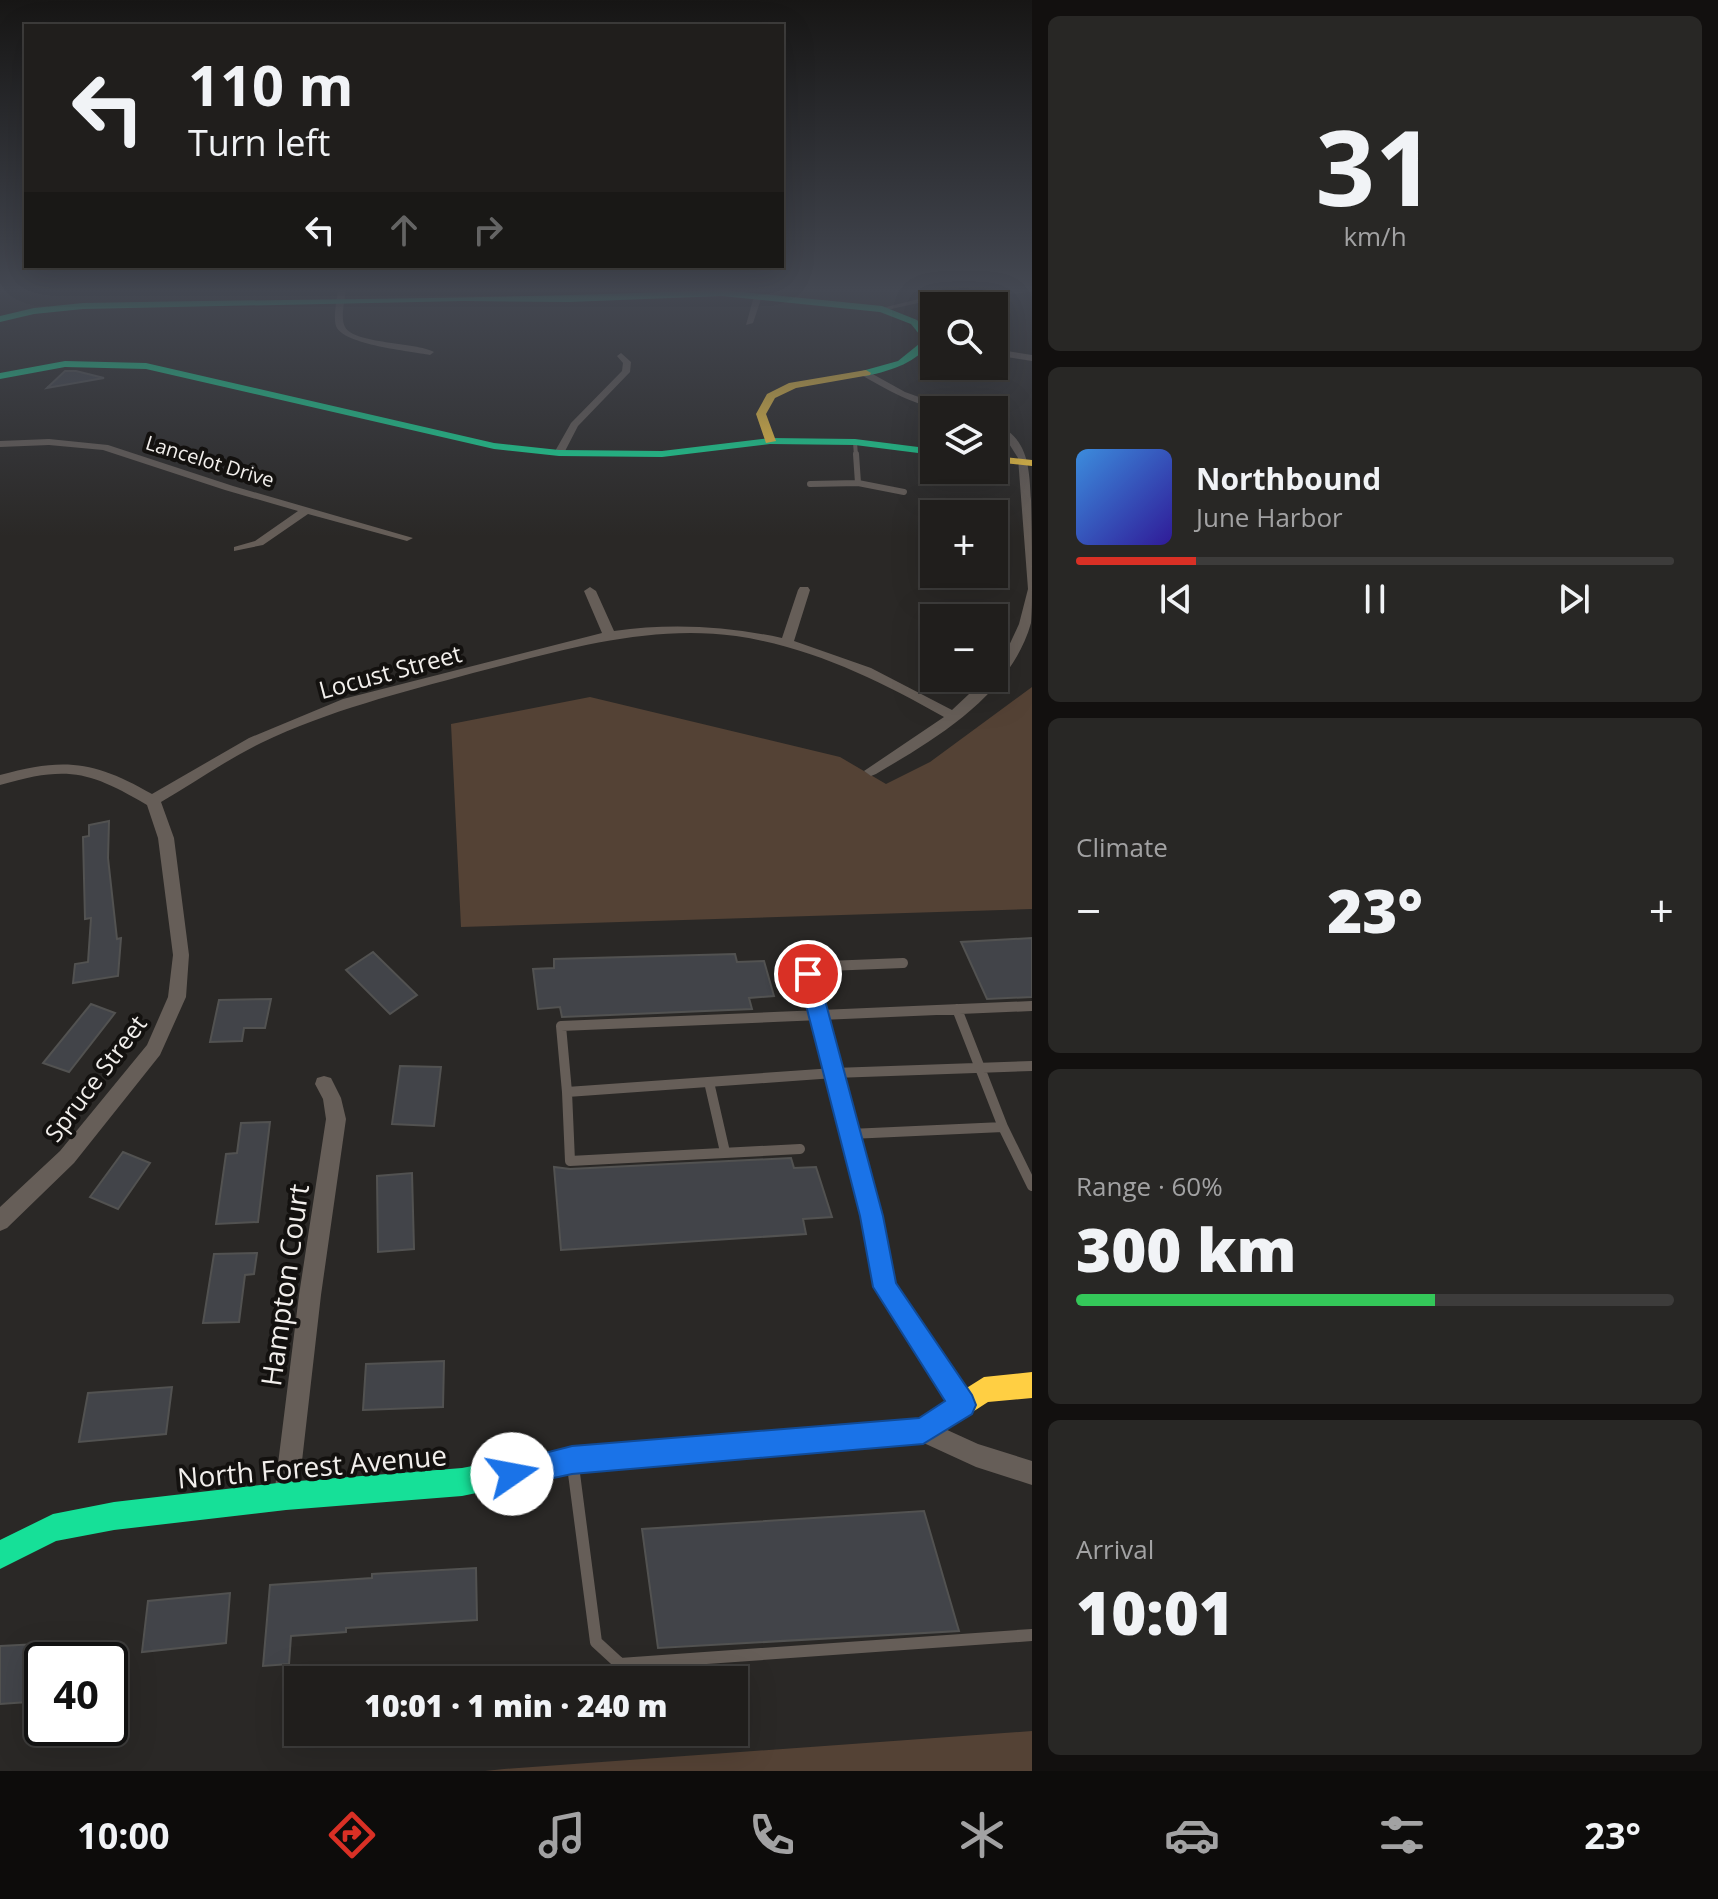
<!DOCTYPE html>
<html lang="en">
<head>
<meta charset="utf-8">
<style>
  body { margin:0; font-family:"Open Sans",sans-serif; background:#282725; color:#f1f3f6; height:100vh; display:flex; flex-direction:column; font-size:30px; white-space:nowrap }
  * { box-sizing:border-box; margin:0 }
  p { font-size:26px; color:#a2a2a3 }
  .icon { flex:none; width:44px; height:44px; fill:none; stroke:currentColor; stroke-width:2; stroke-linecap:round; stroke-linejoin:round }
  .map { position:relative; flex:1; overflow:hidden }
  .sheet { display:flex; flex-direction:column; gap:16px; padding:16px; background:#12100f; width:686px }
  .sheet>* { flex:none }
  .top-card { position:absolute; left:24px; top:24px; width:760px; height:244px; border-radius:0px; box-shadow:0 8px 32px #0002,0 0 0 2px #3d3c3b; background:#201e1c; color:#f1f3f6; overflow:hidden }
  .buttons { position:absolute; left:920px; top:292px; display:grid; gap:16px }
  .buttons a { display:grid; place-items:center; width:88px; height:88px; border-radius:0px; background:#201e1c; box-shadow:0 8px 32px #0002,0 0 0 2px #3d3c3b; font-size:40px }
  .speed { position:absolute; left:24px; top:1642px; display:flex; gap:16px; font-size:40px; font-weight:700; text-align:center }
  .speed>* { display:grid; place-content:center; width:104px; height:104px; border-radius:50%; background:#201e1c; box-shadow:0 8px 32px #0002,0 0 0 2px #3d3c3b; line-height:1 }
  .speed .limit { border:4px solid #111; border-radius:12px; background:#fff; color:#111 }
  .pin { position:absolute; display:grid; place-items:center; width:68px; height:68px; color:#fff; margin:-34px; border:4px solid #fff; border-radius:50%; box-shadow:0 2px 8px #0007 }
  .me { position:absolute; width:88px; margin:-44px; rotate:78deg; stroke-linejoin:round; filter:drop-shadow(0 0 6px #0008) }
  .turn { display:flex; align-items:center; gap:28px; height:168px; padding:0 32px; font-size:36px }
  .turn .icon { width:104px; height:104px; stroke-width:2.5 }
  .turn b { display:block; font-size:56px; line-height:68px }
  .lanes { display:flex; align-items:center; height:76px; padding:0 32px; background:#0003; justify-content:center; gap:40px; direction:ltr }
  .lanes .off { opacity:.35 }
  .big { font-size:60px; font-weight:800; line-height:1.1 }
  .sheet .card { flex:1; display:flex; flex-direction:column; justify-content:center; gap:12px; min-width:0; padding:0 28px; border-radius:12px; background:#282725 }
  .sheet .dial { align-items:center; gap:0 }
  .dial b { font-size:104px; line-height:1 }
  .song { display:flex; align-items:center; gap:24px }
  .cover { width:96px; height:96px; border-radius:12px; background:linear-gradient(135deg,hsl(210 70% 55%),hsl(250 70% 35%)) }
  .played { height:8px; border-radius:4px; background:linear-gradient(90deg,#d93025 20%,#3d3c3b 20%) }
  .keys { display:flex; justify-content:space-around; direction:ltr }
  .heat { display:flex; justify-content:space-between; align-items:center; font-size:44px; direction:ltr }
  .charge { height:12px; border-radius:6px; background:linear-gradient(90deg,#34c759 60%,#3d3c3b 0) }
  .trip { position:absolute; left:284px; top:1666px; width:464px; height:80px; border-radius:0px; background:#201e1c; box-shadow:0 8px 32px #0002,0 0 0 2px #3d3c3b; font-weight:800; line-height:80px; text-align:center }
  .menu { display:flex; height:128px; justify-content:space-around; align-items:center; background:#0d0c0b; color:#a2a2a3 }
  .menu .icon { width:56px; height:56px }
  .menu .active { color:#d93025 }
  .menu b { font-size:36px; color:#f1f3f6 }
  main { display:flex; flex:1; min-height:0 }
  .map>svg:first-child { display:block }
</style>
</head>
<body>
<main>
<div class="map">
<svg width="1032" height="1771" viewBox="0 0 1032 1771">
  <rect width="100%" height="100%" fill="#2a2826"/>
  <!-- green -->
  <path fill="#544235" d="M1032,687V909L461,927L451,724L590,697L840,757L886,784L930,762Z
    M1032,1731V1771H485L504,1769Z"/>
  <!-- building -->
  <path fill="#424449" stroke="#525251" stroke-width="2" d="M65,371H76L104,378L47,388Z
    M109,821L108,858L117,939L121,938L118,976L73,983L75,964L88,962L91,918L85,919L83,837L89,836V825Z
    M1032,938V997L987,999L961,942Z
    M373,952L417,995L390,1014L346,970Z
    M735,954L737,962L764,961L774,996L749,998L752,1009L562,1017L560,1007L538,1009L533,969L554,968V959Z
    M271,999L265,1028H244L242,1041L210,1042L219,1000Z
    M91,1004L115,1013L69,1072L43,1063Z
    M400,1066L441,1067L434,1126L392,1124Z
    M270,1122L258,1222L216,1224L226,1154L237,1153L241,1123Z
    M123,1152L150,1163L118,1209L90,1197Z
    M791,1158L794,1168L816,1167L832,1217L803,1219L806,1234L561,1250L554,1167L570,1169Z
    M412,1173L414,1249L378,1252L377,1176Z
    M257,1253L254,1274L245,1275L239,1322L203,1323L214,1254Z
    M444,1361L443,1407L363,1410L366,1364Z
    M172,1387L166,1434L79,1442L88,1393Z
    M924,1511L959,1631L658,1648L642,1529Z
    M476,1568L477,1620L346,1628V1632L291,1636L289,1664L263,1666L270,1585L372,1578V1574Z
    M230,1593L226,1643L142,1652L148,1601Z
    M95,1641L91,1660H42V1701L0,1704V1646Z"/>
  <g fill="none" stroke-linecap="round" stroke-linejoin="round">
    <!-- lane-far3 -->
    <path stroke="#665e58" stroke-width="4" d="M855,442L856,456"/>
    <!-- lane-far2 -->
    <path stroke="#665e58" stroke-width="6" d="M856,454L858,483
      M810,484L858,483L904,492"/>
    <!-- lane-far1 -->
    <path stroke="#665e58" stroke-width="10" d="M903,963L827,966L808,974L834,1073L1032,1066
      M709,1082L725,1152
      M567,1092L561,1026L1032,1006
      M1003,1127L1032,1186
      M850,1134L1003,1127L957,1009
      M800,1149L570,1161L567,1092L834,1073L872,1216L885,1287L899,1308"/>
    <!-- lane -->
    <path stroke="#665e58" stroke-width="12" d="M897,1306L960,1401
      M573,1466L596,1642L620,1664L1032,1635"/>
    <!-- street -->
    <path fill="#665e58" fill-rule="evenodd" d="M338,289H346C345,299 340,318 345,327C354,344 416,342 434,352L430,355C411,351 343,345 336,326C333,316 337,300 338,289Z
      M1032,289V292L927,301L882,311L878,309L927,297Z
      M758,294L762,296L753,323L746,325L754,296Z
      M994,349L1032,355V361L994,355Z
      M621,353L631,362L630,372L578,426L563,455H555L554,453L571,423L622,371L623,363L617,356Z
      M863,372H869L905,392L955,410C922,410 891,392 863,376Z
      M994,423C1029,438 1029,467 1031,500C1032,528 1032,558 1032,586C1032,598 1032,612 1031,623C1011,695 935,739 876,774L871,776L864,771L944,717C879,680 811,647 736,636C646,624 560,651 473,673C400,693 330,710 261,743C226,760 194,783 161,802L174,838L189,955L186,997L160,1055L74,1163L7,1228L0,1231V1207L60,1151L147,1045L168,997L173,955L158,838L147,805C88,770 66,766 0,785V775C64,757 95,761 152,794L249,738L343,699L602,633L584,591L590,587L596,591L614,631C671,623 726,626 782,638L798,590L800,587H808L810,590L794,641L871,668L952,710L986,678H994V669L1006,652L1019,624L1028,589L1018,458L1006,439L994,430Z
      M49,439L108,445L233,486L413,538L407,541L308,514L263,545L234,551V547L255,541L298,511L225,490L103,450L49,445L0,447V441Z
      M324,1076L331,1078L341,1098L346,1119L321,1295L298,1496L295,1505L286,1508L277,1505L274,1496L299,1295L326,1119L323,1099L315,1084L317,1078Z
      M923,1419L978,1444L1032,1461V1485L976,1467L915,1439L911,1431L915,1423Z"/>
    <!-- fast -->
    <path fill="#16e098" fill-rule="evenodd" d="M722,290L882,306L917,320L934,340C915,363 894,370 866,376L861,373L862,371L898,361L924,340L911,324L880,312L722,296L569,302L463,301L83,309L34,314L0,322V316L34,308L83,303C296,299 509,299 722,290Z
      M65,361L146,363L494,443L559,450L662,451L770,438L855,439L934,449V455L855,445L770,444L662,457L559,456L494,449L146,369L65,367L0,379V373Z
      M783,1430L792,1434L796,1443L792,1452L783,1456L572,1473L462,1496L286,1510L114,1530L56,1541L0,1569V1540L53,1514L114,1502L286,1482L462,1468L572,1447Z"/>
    <!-- slow -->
    <path fill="#ffcf43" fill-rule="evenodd" d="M866,370L871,373L870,375L796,388L775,398L766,414L776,441L766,443L756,414L767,394L789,383Z
      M994,456L1032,460V466L994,462Z
      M1032,1372V1398L988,1402L923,1444L783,1456L774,1452L770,1443L774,1434L783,1430L919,1418L984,1377Z"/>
  </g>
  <!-- sky -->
  <linearGradient id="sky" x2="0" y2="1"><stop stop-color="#171615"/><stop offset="0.54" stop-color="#444852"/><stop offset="1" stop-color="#444852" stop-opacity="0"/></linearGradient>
  <rect width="1032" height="537" fill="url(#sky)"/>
  <!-- route -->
  <path fill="#1a73e8" stroke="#114b97" stroke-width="2" d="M808,966L815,968L818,974L883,1216L896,1283L972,1395L976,1405L972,1414L923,1444L572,1474L512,1487L502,1483L498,1474L502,1464L572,1446L919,1418L945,1401L873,1287L860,1216L798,974L801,968Z"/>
  <g text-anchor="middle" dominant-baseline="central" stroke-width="8" stroke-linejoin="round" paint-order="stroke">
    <!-- far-street labels -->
    <g font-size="20" fill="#f2efec" stroke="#13110f">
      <text transform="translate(210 461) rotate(17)">Lancelot Drive</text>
    </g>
    <!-- street labels -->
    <g font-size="24" fill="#f2efec" stroke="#13110f">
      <text transform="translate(390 671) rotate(-15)">Locust Street</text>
      <text transform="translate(95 1078) rotate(-53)">Spruce Street</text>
    </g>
    <!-- near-street labels -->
    <g font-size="28" fill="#f2efec" stroke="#13110f">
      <text transform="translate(284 1285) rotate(-82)">Hampton Court</text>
      <text transform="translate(312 1466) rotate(-5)">North Forest Avenue</text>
    </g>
  </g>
</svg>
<div class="buttons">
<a><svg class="icon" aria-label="search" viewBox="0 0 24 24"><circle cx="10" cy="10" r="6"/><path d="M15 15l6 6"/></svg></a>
<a><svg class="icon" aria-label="layers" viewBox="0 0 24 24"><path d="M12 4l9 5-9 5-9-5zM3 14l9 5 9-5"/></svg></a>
<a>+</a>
<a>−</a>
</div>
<div class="speed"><div class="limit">40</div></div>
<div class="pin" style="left:808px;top:974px;background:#d93025"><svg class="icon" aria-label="arrive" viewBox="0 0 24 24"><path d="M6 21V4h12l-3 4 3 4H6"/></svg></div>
<svg class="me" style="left:512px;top:1474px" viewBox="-20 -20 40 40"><circle r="19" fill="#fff"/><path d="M0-13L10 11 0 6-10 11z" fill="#1a73e8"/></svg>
<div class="trip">10:01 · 1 min · 240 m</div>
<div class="top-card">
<div class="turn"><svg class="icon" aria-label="left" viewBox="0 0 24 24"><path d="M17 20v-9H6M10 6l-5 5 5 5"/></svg><div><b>110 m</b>Turn left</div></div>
<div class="lanes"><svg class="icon" aria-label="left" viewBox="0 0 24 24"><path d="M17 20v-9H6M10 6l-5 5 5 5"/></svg><svg class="icon off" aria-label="ahead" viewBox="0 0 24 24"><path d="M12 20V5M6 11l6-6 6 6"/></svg><svg class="icon off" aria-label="right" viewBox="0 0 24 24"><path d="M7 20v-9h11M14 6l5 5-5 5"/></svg></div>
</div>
</div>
<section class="sheet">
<div class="card dial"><b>31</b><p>km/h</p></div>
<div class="card">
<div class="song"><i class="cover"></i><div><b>Northbound</b><p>June Harbor</p></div></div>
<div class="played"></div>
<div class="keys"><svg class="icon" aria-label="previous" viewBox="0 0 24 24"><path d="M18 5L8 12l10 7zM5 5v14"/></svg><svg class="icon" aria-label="pause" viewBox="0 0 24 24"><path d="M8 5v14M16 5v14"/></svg><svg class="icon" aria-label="next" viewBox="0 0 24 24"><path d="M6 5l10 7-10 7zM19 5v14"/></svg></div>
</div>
<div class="card"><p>Climate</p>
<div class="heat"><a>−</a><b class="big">23°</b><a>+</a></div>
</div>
<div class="card"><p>Range · 60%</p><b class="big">300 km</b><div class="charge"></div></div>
<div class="card"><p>Arrival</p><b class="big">10:01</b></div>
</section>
</main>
<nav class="menu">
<b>10:00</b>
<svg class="icon active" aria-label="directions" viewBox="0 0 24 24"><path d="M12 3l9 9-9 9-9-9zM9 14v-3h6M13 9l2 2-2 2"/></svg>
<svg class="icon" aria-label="music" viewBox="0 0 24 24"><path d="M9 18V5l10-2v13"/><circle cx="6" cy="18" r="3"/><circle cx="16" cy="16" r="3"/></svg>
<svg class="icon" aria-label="phone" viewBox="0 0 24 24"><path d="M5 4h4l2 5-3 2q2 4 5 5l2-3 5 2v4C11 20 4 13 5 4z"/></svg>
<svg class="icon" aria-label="climate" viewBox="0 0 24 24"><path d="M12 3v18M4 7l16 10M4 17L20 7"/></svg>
<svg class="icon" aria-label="car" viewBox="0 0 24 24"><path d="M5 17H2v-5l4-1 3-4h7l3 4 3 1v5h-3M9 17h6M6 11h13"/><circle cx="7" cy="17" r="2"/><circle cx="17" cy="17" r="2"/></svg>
<svg class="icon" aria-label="filters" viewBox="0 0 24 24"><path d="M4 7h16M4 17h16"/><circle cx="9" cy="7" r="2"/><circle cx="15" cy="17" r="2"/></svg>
<b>23°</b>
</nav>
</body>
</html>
